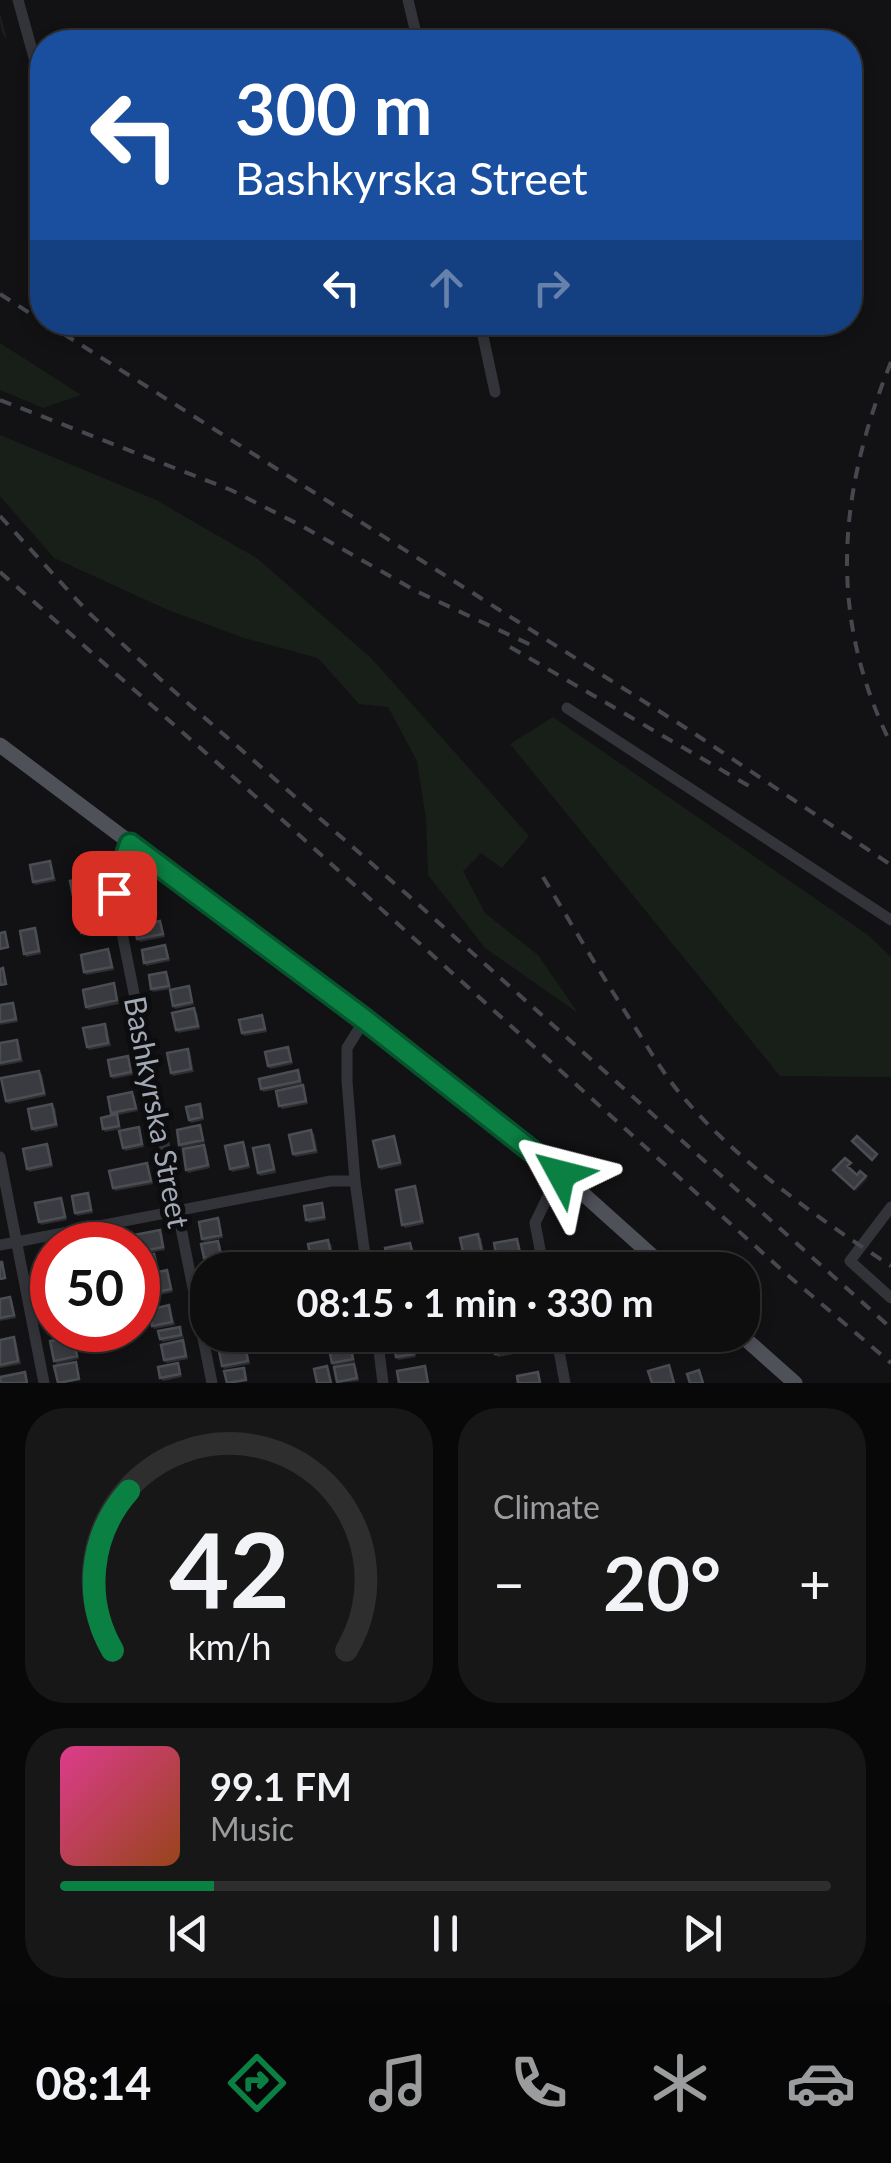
<!DOCTYPE html>
<html lang="en">
<head>
<meta charset="utf-8">
<style>
  body { margin:0; font-family:Lato,sans-serif; background:#171718; color:#f1f3f6; height:100vh; display:flex; flex-direction:column; font-size:38px; white-space:nowrap }
  * { box-sizing:border-box; margin:0 }
  p { font-size:32px; color:#9b9c9e }
  .icon { flex:none; width:55px; height:55px; fill:none; stroke:currentColor; stroke-width:2; stroke-linecap:round; stroke-linejoin:round }
  .map { position:relative; height:1383px; overflow:hidden }
  .side { display:flex; flex-direction:column; gap:25px; padding:25px; background:#080808; flex:1 }
  .side>* { flex:none }
  .top-card { position:absolute; left:30px; top:30px; width:832px; height:305px; border-radius:40px; box-shadow:0 5px 15px #0003,0 0 0 2px #2e2e2f; background:#1a4fa0; color:#fff; overflow:hidden }
  .speed { position:absolute; left:30px; top:1222px; display:flex; gap:20px; font-size:50px; font-weight:700; text-align:center }
  .speed>* { display:grid; place-content:center; width:130px; height:130px; border-radius:50%; background:#0e0e0f; box-shadow:0 5px 15px #0003,0 0 0 2px #2e2e2f; line-height:1 }
  .speed .limit { border:15px solid #d22; background:#fff; color:#111 }
  .pin { position:absolute; display:grid; place-items:center; width:85px; height:85px; color:#fff; margin:-42px; border-radius:20px; box-shadow:0 5px 15px #0006 }
  .me { position:absolute; width:110px; margin:-55px; rotate:308deg; stroke-linejoin:round; filter:drop-shadow(0 0 8px #0008) }
  .turn { display:flex; align-items:center; gap:35px; height:210px; padding:0 40px; font-size:45px }
  .turn .icon { width:130px; height:130px; stroke-width:2.5 }
  .turn b { display:block; font-size:70px; line-height:85px }
  .lanes { display:flex; align-items:center; height:95px; padding:0 40px; background:#0003; justify-content:center; gap:50px; direction:ltr }
  .lanes .off { opacity:.35 }
  .big { font-size:75px; font-weight:700; line-height:1.1 }
  .side .tile { flex:1; display:flex; flex-direction:column; justify-content:center; gap:15px; min-width:0; padding:0 35px; border-radius:40px; background:#171718 }
  .side .dial { align-items:center; gap:0 }
  .dial svg { height:260px; overflow:visible; fill:none; stroke:#2e2e2f; stroke-width:7; stroke-linecap:round; text-anchor:middle }
  .dial text { fill:#f1f3f6; stroke:none }
  .song { display:flex; align-items:center; gap:30px }
  .cover { width:120px; height:120px; border-radius:15px; background:linear-gradient(135deg,hsl(330 70% 55%),hsl(20 70% 35%)) }
  .played { height:10px; border-radius:5px; background:linear-gradient(90deg,#0b8043 20%,#2e2e2f 20%) }
  .keys { display:flex; justify-content:space-around; direction:ltr }
  .heat { display:flex; justify-content:space-between; align-items:center; font-size:55px; direction:ltr }
  .side .tiles { flex:1; display:grid; gap:25px; grid-template-columns:1fr 1fr }
  .tile:last-child { grid-column:span 2 }
  .trip { position:absolute; left:190px; top:1252px; width:570px; height:100px; border-radius:40px; background:#0e0e0f; box-shadow:0 5px 15px #0003,0 0 0 2px #2e2e2f; font-weight:700; line-height:100px; text-align:center }
  .dock { display:flex; height:160px; justify-content:space-around; align-items:center; background:#060606; color:#9b9c9e }
  .dock .icon { width:70px; height:70px }
  .dock .on { color:#0b8043 }
  .dock b { font-size:45px; color:#f1f3f6 }
  .map>svg:first-child { display:block }
</style>
</head>
<body>
<div class="map">
<svg width="891" height="1383" viewBox="0 0 891 1383">
  <rect width="100%" height="100%" fill="#121214"/>
  <!-- green -->
  <path fill="#181f18" d="M0,343L81,395L43,408L0,390Z
    M0,435L156,500L258,559L372,659L529,836L502,868L481,853L463,871L485,913L538,955L578,1013L485,948L428,875L426,819L417,761L388,707L359,704L318,658L244,638L168,610L54,558L0,496Z
    M553,717L868,935L891,957V1077L780,1076L510,744Z"/>
  <g fill="none" stroke-linecap="round" stroke-linejoin="round">
    <!-- minor -->
    <path stroke="#323439" stroke-width="11" d="M18,0L42,86
      M408,0L418,42
      M480,322L495,392
      M567,708L891,920
      M130,843L114,893L212,1383
      M365,1019L347,1048V1081L355,1181L367,1270
      M0,1157L44,1383
      M891,1207L850,1261L891,1298
      M0,1245L331,1181H355
      M544,1270L535,1223L552,1188L561,1174
      M377,1335L383,1383
      M556,1335L565,1383"/>
    <!-- major -->
    <path stroke="#4e5158" stroke-width="15" d="M0,745L365,1019L561,1174L668,1270
      M741,1335L795,1383"/>
    <!-- rail -->
    <path stroke="#45484e" stroke-width="4" stroke-dasharray="12 10" stroke-linecap="butt" d="M0,294L42,321
      M45,322L689,730L891,865
      M891,362C838,493 827,615 891,744
      M0,400L231,490L302,526L416,591L533,646
      M0,516L87,611L159,678L410,897L891,1328
      M0,572L288,825L784,1272L891,1363
      M510,647L756,790
      M543,877C572,925 601,974 631,1021C648,1047 663,1074 683,1097C739,1163 819,1219 891,1266"/>
  </g>
  <!-- wall -->
  <path fill="#2e2e32" d="M52,864L56,881L35,885L33,882Z
    M93,876L95,879L99,899L76,904L74,901Z
    M102,915L105,931L83,936L81,933Z
    M160,921L165,937L140,942L137,939Z
    M35,928L37,931L41,954L26,957L24,954Z
    M167,948L170,961L146,966L144,963Z
    M108,949L110,952L114,970L86,975L84,972Z
    M168,975L171,989L153,992L151,989Z
    M114,983L119,1004L88,1010L86,1007Z
    M189,986L194,1005L175,1009L173,1006Z
    M13,1003L18,1022L0,1025V1005Z
    M197,1012L200,1029L178,1033L176,1030Z
    M262,1015L267,1032L244,1036L242,1033Z
    M105,1024L107,1027L111,1046L89,1050L87,1047Z
    M17,1040L19,1043L23,1062L0,1066V1043Z
    M288,1047L293,1064L270,1069L268,1066Z
    M188,1049L190,1052L194,1072L173,1076L171,1073Z
    M128,1056L133,1075L113,1079L111,1076Z
    M300,1073L302,1084L263,1092L261,1089Z
    M42,1074L46,1096L8,1104L6,1101Z
    M303,1085L308,1104L282,1109L279,1106Z
    M134,1095L138,1111L118,1115L121,1129L105,1132L103,1129L112,1115L111,1113Z
    M55,1107L58,1127L35,1132L32,1129Z
    M202,1107L204,1120L191,1123L189,1120Z
    M200,1125L205,1143L182,1148L179,1145Z
    M139,1127L144,1147L125,1151L123,1148Z
    M314,1133L318,1153L295,1157L293,1154Z
    M394,1136L402,1165L381,1170L379,1167Z
    M243,1142L245,1145L250,1168L232,1172L230,1169Z
    M47,1144L49,1147L53,1167L29,1172L27,1169Z
    M204,1145L206,1148L210,1168L188,1173L186,1170Z
    M269,1145L271,1148L276,1173L260,1176L258,1173Z
    M147,1163L153,1184L115,1191L113,1188Z
    M415,1186L417,1190L424,1224L405,1228L402,1225Z
    M90,1196L93,1213L77,1216L75,1213Z
    M61,1198L63,1201L67,1220L41,1225L39,1222Z
    M324,1206L326,1220L309,1223L306,1220Z
    M218,1218L220,1221L223,1238L204,1242L202,1239Z
    M162,1233L165,1250L138,1255V1245Z
    M481,1237L485,1257L466,1260L464,1257Z
    M519,1242L525,1268L500,1270L494,1243Z
    M331,1243L335,1267L314,1270L313,1268Z
    M410,1243L415,1258L389,1263L387,1260Z
    M220,1244L223,1258L206,1261L204,1258Z
    M154,1254L158,1265L142,1269L140,1266Z
    M167,1270L169,1273L173,1292L151,1297L148,1294Z
    M0,1299L12,1300L16,1318L0,1321Z
    M169,1305L175,1325L154,1329L152,1326Z
    M180,1327L184,1338L162,1342L160,1339Z
    M67,1330L68,1333L50,1336L48,1333Z
    M245,1335L250,1364L224,1369L222,1366Z
    M572,1335H595L596,1340L577,1343Z
    M73,1337L75,1340L79,1359L57,1364L54,1361Z
    M411,1337L416,1357L398,1360L396,1357Z
    M0,1340H16L21,1364L0,1368Z
    M183,1340L188,1359L166,1363L164,1360Z
    M512,1340L514,1354L498,1357L495,1354Z
    M352,1348L355,1362L334,1366L332,1363Z
    M180,1366L182,1377L163,1381L160,1378Z
    M356,1367L359,1381L338,1383L337,1382Z"/>
  <!-- shaded-wall -->
  <path fill="#1d1d20" d="M0,13L7,39L2,33L0,23Z
    M866,1176L868,1179L856,1192L854,1189Z"/>
  <!-- building -->
  <path fill="#3a3b40" stroke="#4a4d53" stroke-width="2.5" d="M50,861L53,878L33,882L30,865Z
    M93,876L97,896L74,901L70,881Z
    M100,912L103,928L81,933L78,916Z
    M160,921L163,934L137,939L135,926Z
    M35,928L39,951L24,954L20,931Z
    M5,932L8,947L0,949V933Z
    M165,945L168,958L144,963L142,950Z
    M108,949L112,967L84,972L81,955Z
    M3,968L6,984L0,985V969Z
    M166,972L169,986L151,989L149,975Z
    M114,983L117,1000L86,1007L83,990Z
    M189,986L192,1002L173,1006L170,990Z
    M13,1003L16,1019L0,1022V1005Z
    M194,1008L198,1026L176,1030L172,1013Z
    M262,1015L265,1029L242,1033L239,1020Z
    M105,1024L108,1043L87,1047L83,1028Z
    M17,1040L20,1059L0,1063V1043Z
    M288,1047L291,1061L268,1066L265,1052Z
    M188,1049L191,1069L171,1073L167,1053Z
    M128,1056L131,1072L111,1076L108,1060Z
    M298,1070L300,1081L261,1089L259,1079Z
    M39,1071L44,1093L6,1101L1,1078Z
    M303,1085L306,1101L279,1106L276,1091Z
    M132,1092L136,1108L111,1113L108,1097Z
    M52,1104L56,1124L32,1129L28,1109Z
    M200,1104L202,1117L189,1120L186,1107Z
    M117,1114L119,1126L103,1129L101,1118Z
    M200,1125L203,1140L179,1145L177,1130Z
    M139,1127L142,1144L123,1148L119,1131Z
    M311,1130L315,1150L293,1154L289,1135Z
    M394,1136L400,1162L379,1167L373,1141Z
    M857,1136L877,1154L872,1160L852,1141Z
    M243,1142L248,1165L230,1169L225,1146Z
    M47,1144L51,1164L27,1169L23,1149Z
    M204,1145L208,1165L186,1170L183,1149Z
    M269,1145L274,1169L258,1173L253,1148Z
    M845,1158L851,1163L847,1166L857,1175L860,1171L866,1176L854,1189L833,1170Z
    M147,1163L151,1181L113,1188L109,1171Z
    M415,1186L422,1221L402,1225L396,1190Z
    M88,1193L91,1210L75,1213L72,1196Z
    M61,1198L65,1217L39,1222L35,1203Z
    M322,1203L324,1217L306,1220L304,1206Z
    M218,1218L221,1235L202,1239L199,1222Z
    M160,1230L163,1247L138,1252V1245H131L129,1236Z
    M478,1234L482,1254L464,1257L460,1238Z
    M517,1239L522,1264L499,1269L494,1243Z
    M328,1240L333,1264L313,1268L308,1244Z
    M218,1241L221,1255L204,1258L201,1244Z
    M410,1243L413,1255L387,1260L385,1248Z
    M154,1254L156,1262L140,1266L138,1257Z
    M421,1258L423,1266L408,1270H387L386,1264Z
    M0,1262H2L5,1278L0,1279Z
    M581,1262L582,1270H558L557,1265Z
    M52,1266V1288L44,1289L40,1268Z
    M167,1270L171,1289L148,1294L145,1275Z
    M10,1297L14,1315L0,1318V1299Z
    M169,1305L172,1322L152,1326L149,1310Z
    M52,1315V1330H64L48,1333L45,1317Z
    M180,1327L181,1335L160,1339L158,1331Z
    M220,1335H243L248,1361L222,1366L216,1336Z
    M14,1337L18,1361L0,1365V1340Z
    M73,1337L77,1356L54,1361L50,1341Z
    M411,1337L414,1354L396,1357L393,1340Z
    M510,1337L512,1350L495,1354L493,1340Z
    M183,1340L186,1356L164,1360L161,1345Z
    M350,1345L353,1359L332,1363L329,1349Z
    M76,1362L79,1379L58,1383L54,1366Z
    M178,1363L180,1374L160,1378L158,1367Z
    M354,1364L357,1378L337,1382L334,1367Z
    M669,1365L674,1383H652L648,1371Z
    M327,1366L331,1383H317L314,1369Z
    M425,1366L428,1383H399L397,1371Z
    M244,1368L246,1380L227,1383L224,1371Z
    M699,1370L703,1383H690L687,1374Z
    M25,1372L27,1383H1L0,1377Z
    M538,1372L540,1383H518L517,1376Z"/>
  <g fill="none" stroke-linecap="round" stroke-linejoin="round">
    <!-- route casing -->
    <g stroke="#07532c" stroke-width="25">
      <path id="route" d="M114,893L130,844L364,1019L561,1174"/>
    </g>
    <!-- route -->
    <use href="#route" stroke="#0b8043" stroke-width="18"/>
  </g>
  <g text-anchor="middle" dominant-baseline="central" stroke-width="10" stroke-linejoin="round" paint-order="stroke">
    <!-- street labels -->
    <g font-size="30" fill="#a2a9b6" stroke="#0d0d0f">
      <text transform="translate(158 1112) rotate(79)">Bashkyrska Street</text>
    </g>
  </g>
</svg>
<div class="speed"><div class="limit">50</div></div>
<div class="pin" style="left:114px;top:893px;background:#d93025"><svg class="icon" aria-label="arrive" viewBox="0 0 24 24"><path d="M6 21V4h12l-3 4 3 4H6"/></svg></div>
<svg class="me" style="left:561px;top:1174px" viewBox="-20 -20 40 40"><path d="M0-17L14 15 0 8-14 15z" fill="#0b8043" stroke="#fff" stroke-width="4"/></svg>
<div class="trip">08:15 · 1 min · 330 m</div>
<div class="top-card">
<div class="turn"><svg class="icon" aria-label="left" viewBox="0 0 24 24"><path d="M17 20v-9H6M10 6l-5 5 5 5"/></svg><div><b>300 m</b>Bashkyrska Street</div></div>
<div class="lanes"><svg class="icon" aria-label="left" viewBox="0 0 24 24"><path d="M17 20v-9H6M10 6l-5 5 5 5"/></svg><svg class="icon off" aria-label="ahead" viewBox="0 0 24 24"><path d="M12 20V5M6 11l6-6 6 6"/></svg><svg class="icon off" aria-label="right" viewBox="0 0 24 24"><path d="M7 20v-9h11M14 6l5 5-5 5"/></svg></div>
</div>
</div>
<section class="side">
<div class="tiles">
<div class="tile dial"><svg viewBox="0 0 100 80">
<path d="M14 69A42 42 0 1 1 86 69"/>
<path d="M14 69A42 42 0 0 1 19 20" stroke="#0b8043"/>
<text x="50" y="56" font-size="32" font-weight="700">42</text>
<text x="50" y="72" font-size="11">km/h</text>
</svg></div>
<div class="tile"><p>Climate</p>
<div class="heat"><a>−</a><b class="big">20°</b><a>+</a></div>
</div>
<div class="tile">
<div class="song"><i class="cover"></i><div><b>99.1 FM</b><p>Music</p></div></div>
<div class="played"></div>
<div class="keys"><svg class="icon" aria-label="previous" viewBox="0 0 24 24"><path d="M18 5L8 12l10 7zM5 5v14"/></svg><svg class="icon" aria-label="pause" viewBox="0 0 24 24"><path d="M8 5v14M16 5v14"/></svg><svg class="icon" aria-label="next" viewBox="0 0 24 24"><path d="M6 5l10 7-10 7zM19 5v14"/></svg></div>
</div>
</div>
</section>
<nav class="dock">
<b>08:14</b>
<svg class="icon on" aria-label="directions" viewBox="0 0 24 24"><path d="M12 3l9 9-9 9-9-9zM9 14v-3h6M13 9l2 2-2 2"/></svg>
<svg class="icon" aria-label="music" viewBox="0 0 24 24"><path d="M9 18V5l10-2v13"/><circle cx="6" cy="18" r="3"/><circle cx="16" cy="16" r="3"/></svg>
<svg class="icon" aria-label="phone" viewBox="0 0 24 24"><path d="M5 4h4l2 5-3 2q2 4 5 5l2-3 5 2v4C11 20 4 13 5 4z"/></svg>
<svg class="icon" aria-label="climate" viewBox="0 0 24 24"><path d="M12 3v18M4 7l16 10M4 17L20 7"/></svg>
<svg class="icon" aria-label="car" viewBox="0 0 24 24"><path d="M5 17H2v-5l4-1 3-4h7l3 4 3 1v5h-3M9 17h6M6 11h13"/><circle cx="7" cy="17" r="2"/><circle cx="17" cy="17" r="2"/></svg>
</nav>
</body>
</html>
